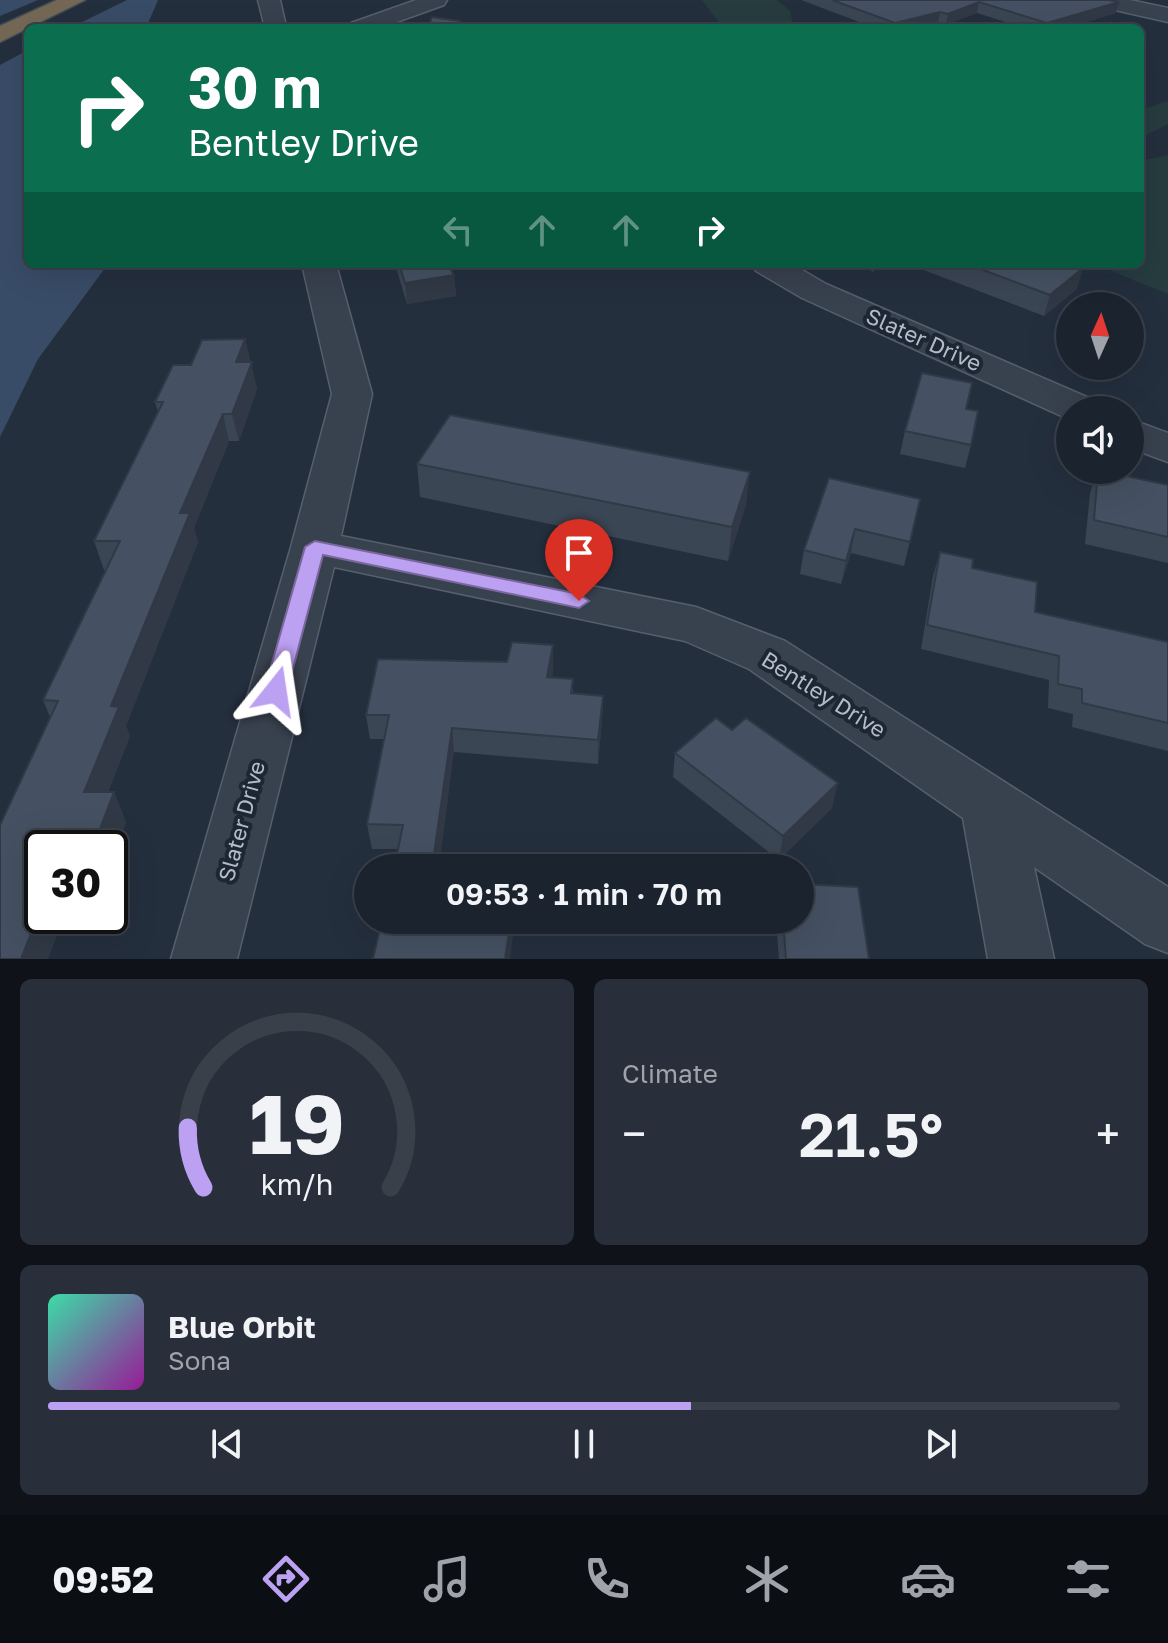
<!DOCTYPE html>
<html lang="en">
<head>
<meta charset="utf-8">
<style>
  body { margin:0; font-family:"Golos Text",sans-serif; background:#282f3a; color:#f1f3f6; height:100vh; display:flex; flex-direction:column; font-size:30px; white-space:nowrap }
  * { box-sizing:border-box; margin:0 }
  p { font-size:26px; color:#a0a4aa }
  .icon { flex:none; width:44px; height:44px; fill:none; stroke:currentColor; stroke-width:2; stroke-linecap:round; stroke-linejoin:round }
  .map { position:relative; height:959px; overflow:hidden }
  .details { display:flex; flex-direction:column; gap:20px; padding:20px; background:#0f1319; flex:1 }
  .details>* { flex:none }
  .banner { position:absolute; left:24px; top:24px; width:1120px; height:244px; border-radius:12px; box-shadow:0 8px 32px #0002,0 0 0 2px #39404a; background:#0b6e4f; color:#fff; overflow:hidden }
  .needle { width:52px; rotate:3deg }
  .buttons { position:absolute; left:1056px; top:292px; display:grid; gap:16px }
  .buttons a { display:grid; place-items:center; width:88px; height:88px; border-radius:50%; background:#1b232e; box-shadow:0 8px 32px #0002,0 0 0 2px #39404a; font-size:40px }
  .speed { position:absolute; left:24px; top:830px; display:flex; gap:16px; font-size:40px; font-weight:700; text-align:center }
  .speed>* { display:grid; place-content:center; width:104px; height:104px; border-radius:50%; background:#1b232e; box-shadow:0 8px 32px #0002,0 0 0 2px #39404a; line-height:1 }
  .speed .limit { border:4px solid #111; border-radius:12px; background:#fff; color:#111 }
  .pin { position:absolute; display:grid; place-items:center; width:68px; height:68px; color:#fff; margin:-82px -34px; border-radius:50% 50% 50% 0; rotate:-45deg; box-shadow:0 0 8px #0007 }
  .pin .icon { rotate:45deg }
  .me { position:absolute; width:88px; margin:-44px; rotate:15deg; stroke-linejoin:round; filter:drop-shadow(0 0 6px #0008) }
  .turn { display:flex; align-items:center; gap:28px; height:168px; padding:0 32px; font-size:36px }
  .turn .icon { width:104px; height:104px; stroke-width:2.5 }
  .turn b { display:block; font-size:56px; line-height:68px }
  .lanes { display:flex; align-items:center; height:76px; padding:0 32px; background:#0003; justify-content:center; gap:40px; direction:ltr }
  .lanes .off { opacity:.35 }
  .big { font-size:60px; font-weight:600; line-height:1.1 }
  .details .tile { flex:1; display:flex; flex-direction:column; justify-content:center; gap:12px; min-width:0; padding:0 28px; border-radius:12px; background:#282f3a }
  .details .dial { align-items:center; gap:0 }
  .dial svg { height:208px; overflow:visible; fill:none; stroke:#39404a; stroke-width:7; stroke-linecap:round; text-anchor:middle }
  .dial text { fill:#f1f3f6; stroke:none }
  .song { display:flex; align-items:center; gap:24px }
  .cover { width:96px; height:96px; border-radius:12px; background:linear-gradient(135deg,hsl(160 70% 55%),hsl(300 70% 35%)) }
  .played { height:8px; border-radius:4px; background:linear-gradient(90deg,#bca0f2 60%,#39404a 60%) }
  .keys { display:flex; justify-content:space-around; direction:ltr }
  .heat { display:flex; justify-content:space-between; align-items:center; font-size:44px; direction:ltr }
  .details .tiles { flex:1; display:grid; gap:20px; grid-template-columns:1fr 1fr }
  .tile:last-child { grid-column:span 2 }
  .trip { position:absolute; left:354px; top:854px; width:460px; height:80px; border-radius:40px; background:#1b232e; box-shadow:0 8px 32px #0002,0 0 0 2px #39404a; font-weight:600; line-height:80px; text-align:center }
  .tab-bar { display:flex; height:128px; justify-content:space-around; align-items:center; background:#0b0e12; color:#a0a4aa }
  .tab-bar .icon { width:56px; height:56px }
  .tab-bar .selected { color:#bca0f2 }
  .tab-bar b { font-size:36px; color:#f1f3f6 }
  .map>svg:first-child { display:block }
</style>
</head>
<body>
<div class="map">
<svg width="1168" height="959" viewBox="0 0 1168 959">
  <rect width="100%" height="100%" fill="#242f3e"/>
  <!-- green -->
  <path fill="#263c3f" d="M702,0H777L790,11L794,28H723Z
    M1168,101V124L1140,138V110Z
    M1168,155V294L1095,264H1140V161Z"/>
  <!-- water -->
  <path fill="#394c67" d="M0,0H158L146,28H28V264H108L38,359L0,437Z"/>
  <!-- pier -->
  <path fill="#242f3e" d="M38,0H127L70,28H28V50L0,65V16Z"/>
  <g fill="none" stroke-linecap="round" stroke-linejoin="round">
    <!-- minor casing -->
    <g stroke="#565f6c" stroke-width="3">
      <path id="minor" d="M258,0H280L285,22L290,28H265Z
        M416,0H447L444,5L380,28H348L351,23Z
        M1090,0H1130L1168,8V22L1093,5Z
        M302,264H336L372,394L341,536L696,607L785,641L1168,887V953L1145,944L1034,867L1054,959H988L963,818L749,669L685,641L334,567L237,959H171L291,547L332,394Z
        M751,264H792L826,284L1096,401L1102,410H1070L1068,419L802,298L756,271Z
        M1130,419L1168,433V462L1130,448Z"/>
    </g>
    <!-- highway casing -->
    <g stroke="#434c59" stroke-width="3">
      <path id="highway" d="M57,0H85L0,42V26Z"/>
    </g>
    <!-- minor -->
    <use href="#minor" fill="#38414e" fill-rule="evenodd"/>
    <!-- highway -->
    <use href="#highway" fill="#746855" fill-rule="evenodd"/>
  </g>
  <!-- wall -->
  <path fill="#3b4654" d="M801,0H1109L1116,13L1067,28H1024L977,13L946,25L938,23L920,28H875Z
    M395,264H448L454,275L456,296L407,304Z
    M863,264H880L873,272Z
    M908,264H1069L1077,289L1044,316Z
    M245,339L257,389L239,441H229L194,528L198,542L126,726L130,736L108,792H114L126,822L110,866V848H42V916H64L48,959H0V825L50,717L43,700L106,570H104L94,541L158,412L155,402L173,365H191L202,340Z
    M966,409L971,445L965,468L900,454L905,431Z
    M417,464L746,505L728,561L420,497Z
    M1098,470L1168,485V563L1085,544L1090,493Z
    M920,499L904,566L851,553L841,584L800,574L804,550Z
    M940,552L972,568L1035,612L1168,642V751L1072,727L1073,714L1048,708L1049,680L921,649L933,576Z
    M553,669L552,677L573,679V694L603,696L602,720L598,764L454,752L398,849H372L367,824L384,739H370L366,715Z
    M675,753L832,808L779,860L673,777Z
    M776,920H800L869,959H779Z"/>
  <!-- shaded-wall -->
  <path fill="#303945" d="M979,2L977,13L946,25L948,14Z
    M1119,2L1116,13L1067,28H1046L1047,23Z
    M940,12L938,23L920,28H895V23Z
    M874,264H880L873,272Z
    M1083,268L1077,289L1044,316L1050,295Z
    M454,275L456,296L407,304L405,283Z
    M245,339L257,389L239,441L232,414L236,362Z
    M223,414L229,441L194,528L198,542L126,726L130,736L97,821L84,792L111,706L180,513Z
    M750,472L746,505L728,561L732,527Z
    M855,529L851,553L841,584L846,561Z
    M553,645V669L548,701L547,677Z
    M603,696L602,720L598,764V740Z
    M452,728L454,752L439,868H432Z
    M838,783L832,808L779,860L783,836Z
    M114,792L126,822L110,866V848H98L95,842Z
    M42,905V916H64L48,959H21Z
    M511,920H515L510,959H505Z"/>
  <!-- building -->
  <path fill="#455162" stroke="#303945" stroke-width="2" d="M832,0H1109L1119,2L1047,23L979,2L948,14L940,12L895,23Z
    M432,17L460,21L465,28H428Z
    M399,264H448L454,275L405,283Z
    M967,264H1069L1083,268L1050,295Z
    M245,339L236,362H252L232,414H223L180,513H190L111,706L119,707L84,792H114L95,842H67L65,848H42V905L21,959H0V825L58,701L43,700L120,541H94L163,402H155L173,365H191L202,340Z
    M922,373L972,383L966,409L978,411L971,445L905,431Z
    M450,415L750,472L732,527L417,464Z
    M1098,470L1168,485V537L1094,520Z
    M829,478L920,499L910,542L855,529L846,561L804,550Z
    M940,552L973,559L972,568L1037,582L1035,612L1168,642V723L1082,703V689L1058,684L1059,656L927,625Z
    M512,642L553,645L547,677L573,679L571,693L603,696L598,740L452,728L432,868H394L403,825L367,824L389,715H366L378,659L507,662Z
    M716,718L732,730L746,718L838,783L783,836L675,753Z
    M800,884L858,887L869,959H786L783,920H800Z
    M382,920H511L505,959H373Z"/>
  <!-- route -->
  <path fill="#bca0f2" stroke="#7a689d" stroke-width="2" d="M315,541L579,594L589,601L579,608L323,555L287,691L283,697H268L264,691L305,547Z"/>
  <g text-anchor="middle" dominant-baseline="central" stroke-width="8" stroke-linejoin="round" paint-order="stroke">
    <!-- street labels -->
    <g font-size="22" fill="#b4bcc9" stroke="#1d2633">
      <text transform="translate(924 339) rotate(24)">Slater Drive</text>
      <text transform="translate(824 694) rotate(32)">Bentley Drive</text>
      <text transform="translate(241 821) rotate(-75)">Slater Drive</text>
    </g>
  </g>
</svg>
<div class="buttons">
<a><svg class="needle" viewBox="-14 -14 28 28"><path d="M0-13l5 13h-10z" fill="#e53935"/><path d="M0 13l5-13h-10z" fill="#a0a4aa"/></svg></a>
<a><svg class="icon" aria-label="sound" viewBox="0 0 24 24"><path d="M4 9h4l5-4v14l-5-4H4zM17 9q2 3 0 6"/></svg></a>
</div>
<div class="speed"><div class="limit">30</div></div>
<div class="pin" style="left:579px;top:601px;background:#d93025"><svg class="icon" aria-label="arrive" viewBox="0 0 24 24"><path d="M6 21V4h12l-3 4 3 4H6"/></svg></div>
<svg class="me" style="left:276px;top:691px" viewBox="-20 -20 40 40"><path d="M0-17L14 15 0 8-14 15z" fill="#bca0f2" stroke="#fff" stroke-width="4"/></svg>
<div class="trip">09:53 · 1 min · 70 m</div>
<div class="banner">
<div class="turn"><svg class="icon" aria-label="right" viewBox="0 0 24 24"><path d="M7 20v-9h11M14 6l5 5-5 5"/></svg><div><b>30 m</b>Bentley Drive</div></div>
<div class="lanes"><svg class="icon off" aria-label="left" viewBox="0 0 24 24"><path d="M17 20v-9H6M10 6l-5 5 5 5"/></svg><svg class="icon off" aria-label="ahead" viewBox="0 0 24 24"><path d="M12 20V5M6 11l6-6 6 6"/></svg><svg class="icon off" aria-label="ahead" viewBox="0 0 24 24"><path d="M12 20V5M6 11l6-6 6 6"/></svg><svg class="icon" aria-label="right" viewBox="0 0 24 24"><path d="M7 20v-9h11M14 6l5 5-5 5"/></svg></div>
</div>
</div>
<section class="details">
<div class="tiles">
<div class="tile dial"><svg viewBox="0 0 100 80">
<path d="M14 69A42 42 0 1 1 86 69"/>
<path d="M14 69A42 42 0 0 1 8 46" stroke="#bca0f2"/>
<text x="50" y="56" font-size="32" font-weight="700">19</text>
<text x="50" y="72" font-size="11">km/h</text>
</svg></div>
<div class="tile"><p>Climate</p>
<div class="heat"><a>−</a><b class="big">21.5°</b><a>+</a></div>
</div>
<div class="tile">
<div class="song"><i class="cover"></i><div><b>Blue Orbit</b><p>Sona</p></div></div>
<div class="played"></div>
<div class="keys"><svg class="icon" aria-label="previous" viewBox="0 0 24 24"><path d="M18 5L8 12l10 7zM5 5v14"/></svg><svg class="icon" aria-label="pause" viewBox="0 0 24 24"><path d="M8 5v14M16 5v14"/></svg><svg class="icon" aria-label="next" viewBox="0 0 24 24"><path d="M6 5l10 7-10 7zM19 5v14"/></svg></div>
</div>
</div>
</section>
<nav class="tab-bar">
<b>09:52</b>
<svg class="icon selected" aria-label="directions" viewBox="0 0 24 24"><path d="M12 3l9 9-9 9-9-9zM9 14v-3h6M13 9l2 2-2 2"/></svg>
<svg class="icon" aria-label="music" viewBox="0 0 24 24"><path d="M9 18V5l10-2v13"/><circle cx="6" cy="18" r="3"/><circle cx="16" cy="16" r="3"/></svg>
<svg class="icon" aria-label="phone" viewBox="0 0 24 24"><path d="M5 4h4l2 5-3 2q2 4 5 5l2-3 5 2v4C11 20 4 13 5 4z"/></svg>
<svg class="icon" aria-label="climate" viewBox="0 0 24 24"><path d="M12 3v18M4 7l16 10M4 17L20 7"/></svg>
<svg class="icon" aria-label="car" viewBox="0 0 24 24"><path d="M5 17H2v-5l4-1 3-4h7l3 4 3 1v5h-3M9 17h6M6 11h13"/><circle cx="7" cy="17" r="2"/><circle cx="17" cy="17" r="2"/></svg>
<svg class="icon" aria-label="filters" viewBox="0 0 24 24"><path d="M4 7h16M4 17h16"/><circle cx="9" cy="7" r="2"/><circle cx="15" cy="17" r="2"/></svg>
</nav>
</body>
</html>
